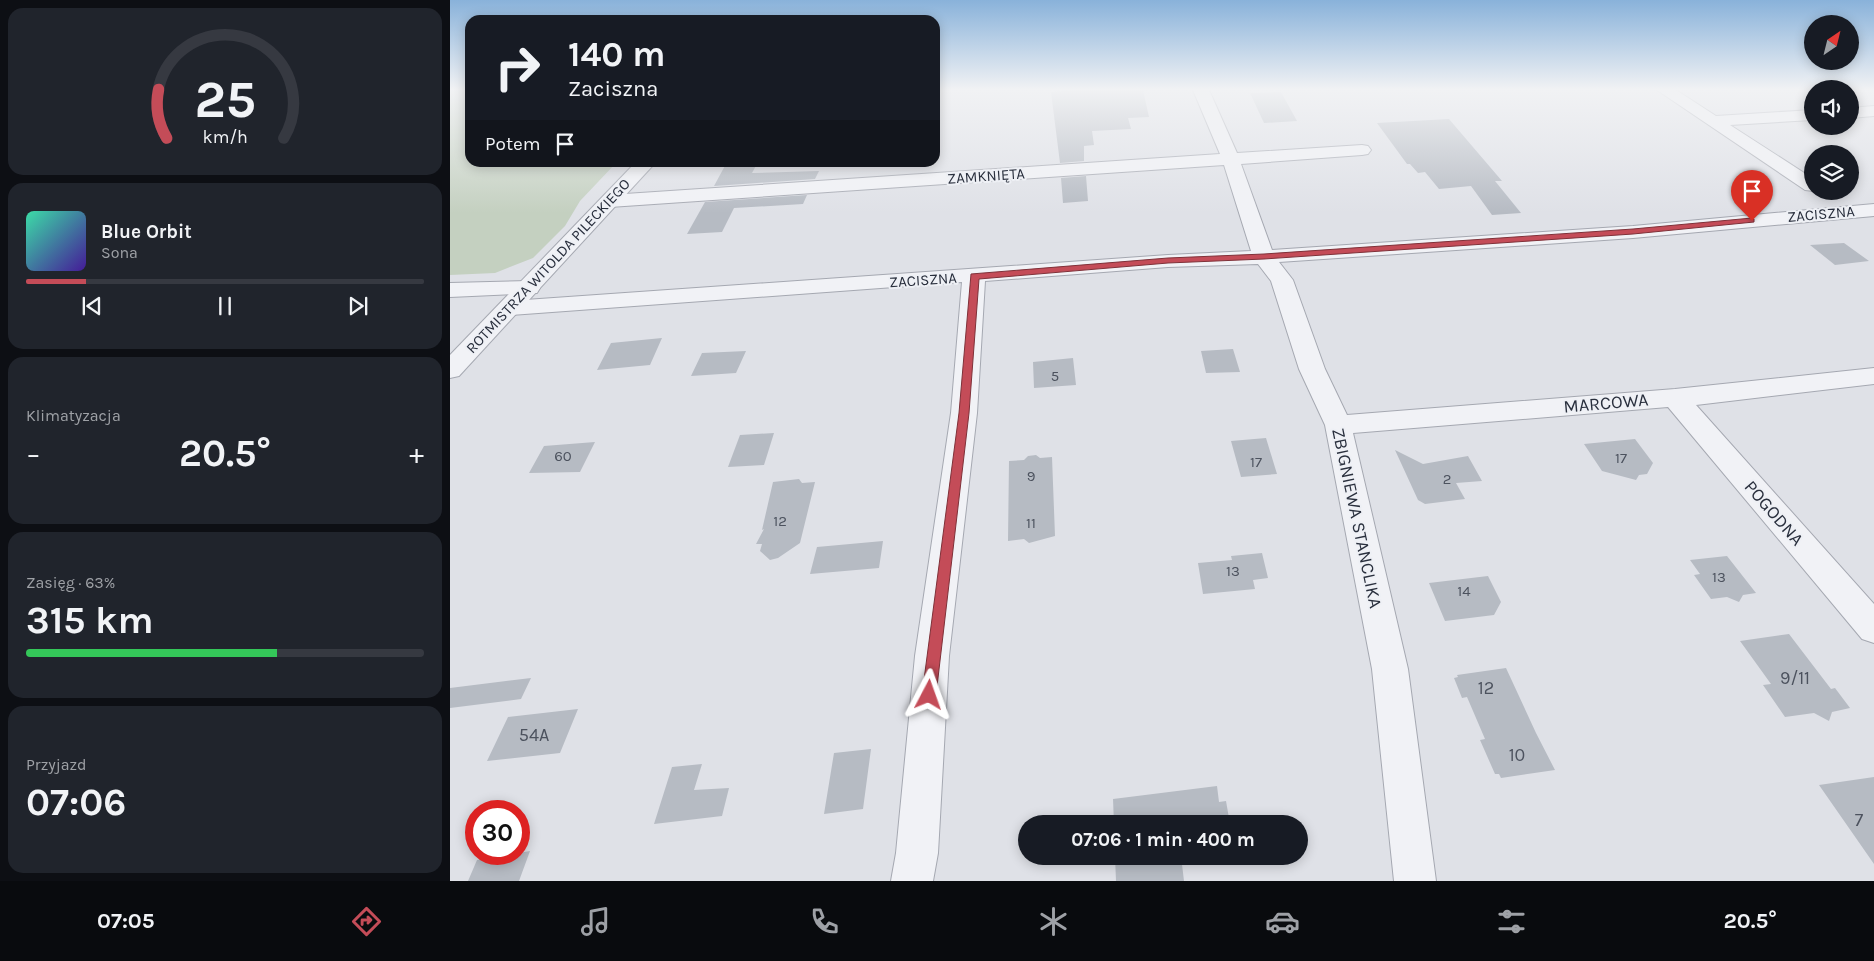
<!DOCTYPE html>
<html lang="pl">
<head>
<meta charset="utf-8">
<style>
  body { margin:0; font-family:Karla,sans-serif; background:#20242c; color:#f1f3f6; height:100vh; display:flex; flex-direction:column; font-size:19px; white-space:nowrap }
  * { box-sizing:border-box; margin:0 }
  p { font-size:16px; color:#9ea1a6 }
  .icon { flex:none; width:28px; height:28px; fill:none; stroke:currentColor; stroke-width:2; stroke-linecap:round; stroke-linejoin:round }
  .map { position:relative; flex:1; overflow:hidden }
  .details { display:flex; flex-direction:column; gap:8px; padding:8px; background:#0d0f14; width:450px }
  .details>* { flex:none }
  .top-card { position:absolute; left:15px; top:15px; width:475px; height:152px; border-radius:15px; box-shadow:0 2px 12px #0003; background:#171b24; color:#f1f3f6; overflow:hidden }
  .needle { width:32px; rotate:35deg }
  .buttons { position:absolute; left:1354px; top:15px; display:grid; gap:10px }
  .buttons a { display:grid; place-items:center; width:55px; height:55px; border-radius:50%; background:#171b24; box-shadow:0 2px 12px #0003; font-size:25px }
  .speed { position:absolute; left:15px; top:800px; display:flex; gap:10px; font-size:25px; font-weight:700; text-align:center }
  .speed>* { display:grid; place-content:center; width:65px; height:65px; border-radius:50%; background:#171b24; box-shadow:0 2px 12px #0003; line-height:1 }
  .speed .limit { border:8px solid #d22; background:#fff; color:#111 }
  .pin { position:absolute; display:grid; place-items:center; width:42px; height:42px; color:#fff; margin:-51px -21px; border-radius:50% 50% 50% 0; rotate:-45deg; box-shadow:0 0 5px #0007 }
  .pin .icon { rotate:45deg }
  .me { position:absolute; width:55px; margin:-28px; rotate:4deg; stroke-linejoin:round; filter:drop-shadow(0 0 4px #0008) }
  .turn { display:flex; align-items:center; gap:18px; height:105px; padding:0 20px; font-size:22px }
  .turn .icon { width:65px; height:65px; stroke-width:2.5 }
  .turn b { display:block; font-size:35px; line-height:42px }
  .then { display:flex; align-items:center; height:48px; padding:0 20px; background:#0003; gap:10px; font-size:19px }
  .big { font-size:38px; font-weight:700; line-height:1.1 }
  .details .card { flex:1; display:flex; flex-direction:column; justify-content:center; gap:8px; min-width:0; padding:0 18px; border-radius:15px; background:#20242c }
  .details .dial { align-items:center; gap:0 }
  .dial svg { height:130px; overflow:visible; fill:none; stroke:#363941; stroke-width:7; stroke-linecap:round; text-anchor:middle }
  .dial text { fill:#f1f3f6; stroke:none }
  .song { display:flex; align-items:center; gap:15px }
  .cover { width:60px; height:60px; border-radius:8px; background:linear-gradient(135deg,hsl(160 70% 55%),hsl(260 70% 35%)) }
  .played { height:5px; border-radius:2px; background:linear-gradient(90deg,#c44c58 15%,#363941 15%) }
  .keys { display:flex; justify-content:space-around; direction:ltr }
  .heat { display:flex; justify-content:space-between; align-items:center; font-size:28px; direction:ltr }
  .charge { height:8px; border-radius:4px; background:linear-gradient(90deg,#34c759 63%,#363941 0) }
  .trip { position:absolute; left:568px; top:815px; width:290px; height:50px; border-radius:25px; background:#171b24; box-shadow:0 2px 12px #0003; font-weight:700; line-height:50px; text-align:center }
  .tabs { display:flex; height:80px; justify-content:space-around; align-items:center; background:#090b0e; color:#9ea1a6 }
  .tabs .icon { width:35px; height:35px }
  .tabs .active { color:#c44c58 }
  .tabs b { font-size:22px; color:#f1f3f6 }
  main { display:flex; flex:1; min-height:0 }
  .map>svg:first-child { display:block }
</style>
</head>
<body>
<main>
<section class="details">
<div class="card dial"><svg viewBox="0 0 100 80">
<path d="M14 69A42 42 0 1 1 86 69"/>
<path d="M14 69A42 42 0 0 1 9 39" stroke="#c44c58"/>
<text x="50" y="56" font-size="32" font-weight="700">25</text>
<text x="50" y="72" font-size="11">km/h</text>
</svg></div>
<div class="card">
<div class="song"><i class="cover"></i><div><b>Blue Orbit</b><p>Sona</p></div></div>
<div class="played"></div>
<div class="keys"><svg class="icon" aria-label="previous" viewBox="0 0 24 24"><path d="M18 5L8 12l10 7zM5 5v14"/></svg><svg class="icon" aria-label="pause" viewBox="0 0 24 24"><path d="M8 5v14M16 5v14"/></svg><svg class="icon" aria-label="next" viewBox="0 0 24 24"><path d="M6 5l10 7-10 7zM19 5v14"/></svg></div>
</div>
<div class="card"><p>Klimatyzacja</p>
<div class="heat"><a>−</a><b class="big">20.5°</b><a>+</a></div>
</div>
<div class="card"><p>Zasięg · 63%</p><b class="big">315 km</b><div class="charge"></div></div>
<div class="card"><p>Przyjazd</p><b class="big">07:06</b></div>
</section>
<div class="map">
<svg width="1424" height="881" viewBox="0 0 1424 881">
  <rect width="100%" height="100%" fill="#dfe1e7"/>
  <!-- green -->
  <path fill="#c4d0c0" d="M0,90H20V162L166,163L130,201L115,226L83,258L45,273L0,275Z"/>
  <!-- building -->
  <path fill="#b6bbc3" d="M633,90H693L699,117L678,118L681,129L642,131L644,145L634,146V161L610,163L601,92Z
    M831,92L847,121L814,123L800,93Z
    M999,119L1052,181H1045L1071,213L1042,215L1021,186L989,189L975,172L968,173L960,164H957L927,123Z
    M277,162H308L302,173L369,171L365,179L264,186Z
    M636,176L638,201L613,203L611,178Z
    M357,195L353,204L284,208L272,232L237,234L255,202Z
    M1394,243L1419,261L1385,265L1360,245Z
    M212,338L200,365L147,370L161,343Z
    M783,349L790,372L756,373L751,351Z
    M296,351L286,373L241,376L252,353Z
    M623,358L626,385L584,388L583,362Z
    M324,433L314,465L278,467L290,435Z
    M816,438L827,474L791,477L781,441Z
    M1185,439L1203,463L1197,474L1189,475L1186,480L1152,471L1134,444Z
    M145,442L130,472L79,473L94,446Z
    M945,450L973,464L1018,456L1032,481L1006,483L1015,499L975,504L968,500Z
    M586,455L590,458L602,457L605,536L579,543L574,539L558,541L559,461L574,460L578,456Z
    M349,479L352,483L365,482L350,543L328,558L320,560L310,551L312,544H306L314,529L312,530L323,482Z
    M433,541L429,568L360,574L367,547Z
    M812,553L818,578L803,580L805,589L753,594L748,563L782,560L781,556Z
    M1277,556L1306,593L1293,595L1289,602L1277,597L1261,599L1244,575L1250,574L1240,560Z
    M1038,576L1051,602L1044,615L995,621L979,583Z
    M1339,634L1381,689L1385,688L1400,708L1382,712L1379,721L1364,713L1335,717L1313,685L1321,684L1290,641Z
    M1056,668L1086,733L1105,770L1051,778L1049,774H1045L1030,740L1035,739L1017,697L1012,698L1004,678L1008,677L1007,675Z
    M81,678L71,699L0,708V688Z
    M128,709L110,753L37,761L58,717Z
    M421,749L413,809L374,814L384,753Z
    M252,764L244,790L279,788L272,816L204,824L222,767Z
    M1424,777V864L1369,785Z
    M767,786L769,802L776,801L780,824H664L663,799Z
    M80,851L69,881H18L27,860Z
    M665,856H731L734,881H666Z"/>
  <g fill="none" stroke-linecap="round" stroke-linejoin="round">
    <!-- minor casing -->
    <g stroke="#a5a8b1" stroke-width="2">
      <path id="minor" d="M743,90H759L787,153L912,145L918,146L921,150L918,154L912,155L791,164L822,250L1183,226L1424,204V216L1183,238L829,262L843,280L875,369L897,415L1225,389L1424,368V384L1246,405L1424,604V643L1412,639L1218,407L903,433L958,669L986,881H944L922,669L875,425L849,369L821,281L808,264L718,267L535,281L527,413L499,656L488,853L483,881H441L446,853L465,656L501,413L512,282L61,315L53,313L49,308L53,303L61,301L718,255L801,251L774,165L160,207L153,205L150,201L153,197L160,195L770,154Z
        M1207,90H1226L1266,116L1362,110V120L1280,125L1362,178L1364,191L1355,190Z
        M1424,106V116L1400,118V108Z
        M79,281L87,283L90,288L87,293L0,297V283Z"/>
    </g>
    <!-- tertiary casing -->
    <g stroke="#a5a8b1" stroke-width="2">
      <path id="tertiary" d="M186,162H206L9,376L0,378V355Z"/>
    </g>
    <!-- minor -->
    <use href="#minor" fill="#f1f2f6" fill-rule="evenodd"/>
    <!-- tertiary -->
    <use href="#tertiary" fill="#f1f2f6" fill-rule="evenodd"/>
  </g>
  <!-- sky -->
  <linearGradient id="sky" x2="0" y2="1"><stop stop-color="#89b2da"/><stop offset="0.42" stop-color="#f1f2f4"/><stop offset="1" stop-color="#f1f2f4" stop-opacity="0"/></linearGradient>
  <rect width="1424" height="213" fill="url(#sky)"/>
  <!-- route -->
  <path fill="#c44c58" stroke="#7f3139" d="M1302,218L1304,219V222L1183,234L814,259L718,263L529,279L519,413L486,695L484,700L479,702L474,700L472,695L509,413L521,274L718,258L814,254L1183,229Z"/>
  <g text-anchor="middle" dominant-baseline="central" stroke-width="4" stroke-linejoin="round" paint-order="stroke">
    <!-- far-street labels -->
    <g font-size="15" fill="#292f3d" stroke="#eef0f5">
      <text transform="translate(536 176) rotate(-4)">ZAMKNIĘTA</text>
      <text transform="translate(1371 214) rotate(-5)">ZACISZNA</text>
      <text transform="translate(98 266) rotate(-47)">ROTMISTRZA WITOLDA PILECKIEGO</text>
      <text transform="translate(473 280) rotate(-4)">ZACISZNA</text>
    </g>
    <!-- number labels -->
    <g font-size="15" fill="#4c525e">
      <text x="605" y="376">5</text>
      <text x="113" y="456">60</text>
      <text x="1171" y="458">17</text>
      <text x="806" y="462">17</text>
      <text x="581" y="476">9</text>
      <text x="997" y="479">2</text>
      <text x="330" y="521">12</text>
      <text x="581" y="523">11</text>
      <text x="783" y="571">13</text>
      <text x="1269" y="577">13</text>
      <text x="1014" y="591">14</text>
    </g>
    <!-- street labels -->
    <g font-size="18" fill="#292f3d" stroke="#eef0f5">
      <text transform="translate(1156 403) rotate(-5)">MARCOWA</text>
      <text transform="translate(1324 513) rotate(49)">POGODNA</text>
      <text transform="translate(907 518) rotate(78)">ZBIGNIEWA STANCLIKA</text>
    </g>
    <!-- near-number labels -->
    <g font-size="18" fill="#4c525e">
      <text x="1345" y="678">9/11</text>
      <text x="1036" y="688">12</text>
      <text x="84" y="735">54A</text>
      <text x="1067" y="755">10</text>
      <text x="1409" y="820">7</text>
    </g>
  </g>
</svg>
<div class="buttons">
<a><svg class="needle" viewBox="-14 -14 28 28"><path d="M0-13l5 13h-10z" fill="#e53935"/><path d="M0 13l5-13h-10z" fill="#9ea1a6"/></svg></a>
<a><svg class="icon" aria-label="sound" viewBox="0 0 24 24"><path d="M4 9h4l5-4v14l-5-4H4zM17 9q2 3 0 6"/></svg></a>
<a><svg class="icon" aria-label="layers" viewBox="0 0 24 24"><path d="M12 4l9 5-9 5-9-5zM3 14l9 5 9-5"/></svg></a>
</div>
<div class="speed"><div class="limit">30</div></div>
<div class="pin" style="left:1302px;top:221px;background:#d93025"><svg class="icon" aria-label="arrive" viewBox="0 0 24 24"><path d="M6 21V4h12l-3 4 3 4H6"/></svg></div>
<svg class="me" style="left:479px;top:695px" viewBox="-20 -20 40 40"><path d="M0-17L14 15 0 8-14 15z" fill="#c44c58" stroke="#fff" stroke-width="4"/></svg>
<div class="trip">07:06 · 1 min · 400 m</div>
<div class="top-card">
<div class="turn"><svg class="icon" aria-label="right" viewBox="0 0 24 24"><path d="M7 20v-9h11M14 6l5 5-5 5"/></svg><div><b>140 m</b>Zaciszna</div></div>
<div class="then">Potem<svg class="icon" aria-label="arrive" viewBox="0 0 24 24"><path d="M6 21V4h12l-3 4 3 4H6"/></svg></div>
</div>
</div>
</main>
<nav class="tabs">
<b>07:05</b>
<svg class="icon active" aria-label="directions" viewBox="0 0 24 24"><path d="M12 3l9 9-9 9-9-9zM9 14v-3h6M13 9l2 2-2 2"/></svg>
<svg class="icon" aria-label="music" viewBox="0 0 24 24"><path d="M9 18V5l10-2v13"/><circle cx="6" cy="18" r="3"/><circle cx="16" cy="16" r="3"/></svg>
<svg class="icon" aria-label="phone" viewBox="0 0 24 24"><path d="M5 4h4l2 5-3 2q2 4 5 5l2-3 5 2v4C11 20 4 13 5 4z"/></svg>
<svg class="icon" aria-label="climate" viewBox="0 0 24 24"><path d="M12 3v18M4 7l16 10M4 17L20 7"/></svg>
<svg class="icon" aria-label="car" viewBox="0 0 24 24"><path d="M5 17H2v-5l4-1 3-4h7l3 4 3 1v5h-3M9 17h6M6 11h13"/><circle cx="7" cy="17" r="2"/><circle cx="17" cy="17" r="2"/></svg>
<svg class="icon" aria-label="filters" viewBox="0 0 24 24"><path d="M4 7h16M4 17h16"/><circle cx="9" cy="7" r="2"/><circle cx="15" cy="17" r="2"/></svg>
<b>20.5°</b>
</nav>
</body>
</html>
